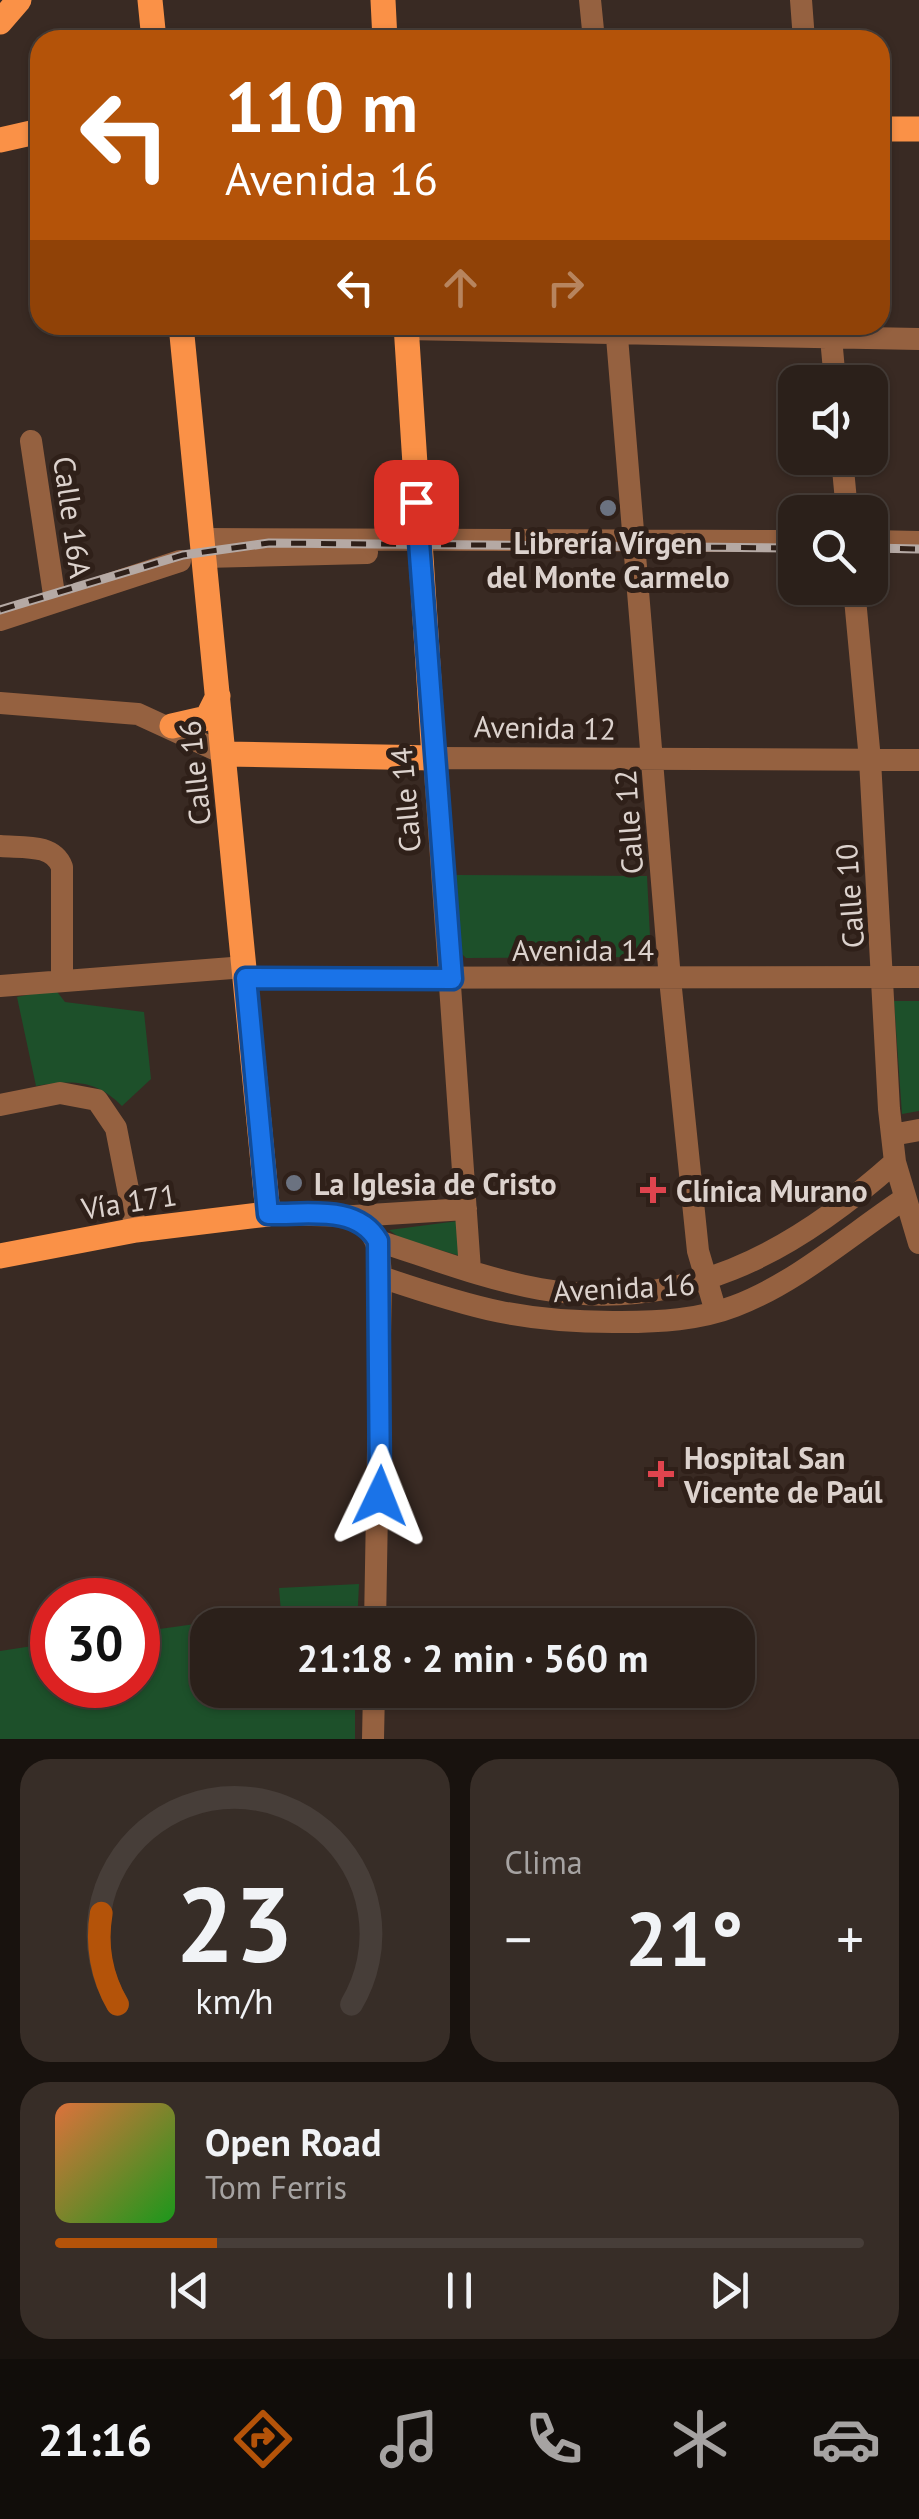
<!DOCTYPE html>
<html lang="es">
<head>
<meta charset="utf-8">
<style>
  body { margin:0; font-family:"PT Sans",sans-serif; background:#372d27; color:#f1f3f6; height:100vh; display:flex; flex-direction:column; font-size:38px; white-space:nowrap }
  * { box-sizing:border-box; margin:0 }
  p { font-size:32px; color:#a6a3a2 }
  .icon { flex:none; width:55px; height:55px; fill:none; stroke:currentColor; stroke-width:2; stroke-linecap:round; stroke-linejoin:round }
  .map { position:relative; height:1739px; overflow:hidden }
  .drawer { display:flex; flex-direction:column; gap:20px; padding:20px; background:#18120e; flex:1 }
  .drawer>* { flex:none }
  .guide { position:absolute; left:30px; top:30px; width:860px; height:305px; border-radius:30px; box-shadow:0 2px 8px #0004,0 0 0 2px #473e39; background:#b45309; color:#fff; overflow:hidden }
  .buttons { position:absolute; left:778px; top:365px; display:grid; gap:20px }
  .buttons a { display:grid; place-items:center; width:110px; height:110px; border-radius:20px; background:#2b201a; box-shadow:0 2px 8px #0004,0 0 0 2px #473e39; font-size:50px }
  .speed { position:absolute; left:30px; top:1578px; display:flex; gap:20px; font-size:50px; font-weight:700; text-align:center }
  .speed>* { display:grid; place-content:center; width:130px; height:130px; border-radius:50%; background:#2b201a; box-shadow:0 2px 8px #0004,0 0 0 2px #473e39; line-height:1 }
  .speed .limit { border:15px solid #d22; background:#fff; color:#111 }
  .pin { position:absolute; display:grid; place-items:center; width:85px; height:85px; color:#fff; margin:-42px; border-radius:20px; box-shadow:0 5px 15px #0006 }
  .me { position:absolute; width:110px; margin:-55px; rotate:2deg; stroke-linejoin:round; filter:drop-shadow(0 0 8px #0008) }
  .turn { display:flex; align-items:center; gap:35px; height:210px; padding:0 30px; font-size:45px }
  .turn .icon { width:130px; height:130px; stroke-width:2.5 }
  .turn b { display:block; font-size:70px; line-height:85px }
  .lanes { display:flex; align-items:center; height:95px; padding:0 30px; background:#0003; justify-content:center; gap:50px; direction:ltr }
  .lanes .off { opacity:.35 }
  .big { font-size:75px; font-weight:700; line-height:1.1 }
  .drawer .widget { flex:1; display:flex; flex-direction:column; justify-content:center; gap:15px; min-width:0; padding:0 35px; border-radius:30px; background:#372d27 }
  .drawer .dial { align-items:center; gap:0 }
  .dial svg { height:260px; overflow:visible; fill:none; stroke:#473e39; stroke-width:7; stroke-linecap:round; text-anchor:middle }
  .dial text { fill:#f1f3f6; stroke:none }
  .song { display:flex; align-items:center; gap:30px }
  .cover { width:120px; height:120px; border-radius:15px; background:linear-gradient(135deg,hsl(20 70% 55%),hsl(120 70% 35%)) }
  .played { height:10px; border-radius:5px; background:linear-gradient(90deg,#b45309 20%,#473e39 20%) }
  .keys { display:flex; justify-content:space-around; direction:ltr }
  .heat { display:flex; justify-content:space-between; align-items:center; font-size:55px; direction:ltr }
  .drawer .tiles { flex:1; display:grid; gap:20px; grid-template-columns:1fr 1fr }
  .widget:last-child { grid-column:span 2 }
  .trip { position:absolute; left:190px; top:1608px; width:565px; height:100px; border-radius:30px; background:#2b201a; box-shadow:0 2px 8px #0004,0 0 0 2px #473e39; font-weight:700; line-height:100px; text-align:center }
  .menu { display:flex; height:160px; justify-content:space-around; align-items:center; background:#110d0a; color:#a6a3a2 }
  .menu .icon { width:70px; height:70px }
  .menu .current { color:#b45309 }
  .menu b { font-size:45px; color:#f1f3f6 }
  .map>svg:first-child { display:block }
</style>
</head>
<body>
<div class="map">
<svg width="919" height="1739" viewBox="0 0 919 1739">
  <rect width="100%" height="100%" fill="#392a23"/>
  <!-- green -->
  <path fill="#1d502a" d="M454,875L647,876L651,957L466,958L460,952Z
    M55,989L65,1002L144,1012L151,1079L122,1106C95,1079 72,1080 36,1086L17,997Z
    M894,1001H919V1111L902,1114Z
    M458,1221L460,1256L400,1238L389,1230Z
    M359,1584L357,1625H208V1690H355V1739H0V1651L52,1643V1685H138V1632L281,1612L279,1588Z"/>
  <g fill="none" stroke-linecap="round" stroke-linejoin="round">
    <!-- minor -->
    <path stroke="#956140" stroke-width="22" d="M590,0L594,40
      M801,0L804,40
      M616,325L670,979L698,1251L716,1312
      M830,326L835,382
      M406,329L919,339
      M31,441L55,601
      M842,458L847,512
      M202,539L795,541
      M870,541L919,542
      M204,557L367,553
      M854,588L870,760L889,1109L895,1162L919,1243
      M0,620L180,561
      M0,703L138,714L225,754
      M0,846C23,848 53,843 62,867V980
      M246,978L919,977
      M0,986L245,967
      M0,1105L60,1093L97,1100L116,1128L136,1230
      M892,1135L919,1130
      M268,1214L354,1216L466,1209
      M354,1216C378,1233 379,1248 381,1277L375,1625
      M378,1241C431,1258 485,1279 540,1289C682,1314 792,1254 895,1162
      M470,1270L434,758L919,760
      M381,1277C473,1308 523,1323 621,1322C659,1322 699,1320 735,1306C796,1283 850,1235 904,1199
      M373,1739L374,1690"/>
    <!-- major -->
    <path stroke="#fa9147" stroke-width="25" d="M150,0L154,40
      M383,0L385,40
      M0,22L19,0
      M880,129H919
      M0,140L40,131
      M172,726L207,718L218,696
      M225,754L434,758L406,325
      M0,1256L136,1230L268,1214L181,325"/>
    <!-- rail casing -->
    <g stroke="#b5a9a4" stroke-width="9">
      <path id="rail" d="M870,548L919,549
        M0,610L183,555L269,543L795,548"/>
    </g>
    <!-- rail -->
    <use href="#rail" stroke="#2f2019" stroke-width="5" stroke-dasharray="15" stroke-linecap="butt"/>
  </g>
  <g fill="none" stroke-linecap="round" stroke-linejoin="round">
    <!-- route casing -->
    <g stroke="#114b97" stroke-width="25">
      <path id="route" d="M380,1496L378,1241C357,1204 306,1215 268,1214L246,978L452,979L416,502"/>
    </g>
    <!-- route -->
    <use href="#route" stroke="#1a73e8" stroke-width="18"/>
  </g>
  <!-- markers -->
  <g fill="#6b7280" stroke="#2f2019" stroke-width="4">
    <circle cx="608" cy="508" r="10"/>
    <circle cx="294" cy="1183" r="10"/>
  </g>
  <g fill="#e0444e" stroke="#2f2019" stroke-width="4">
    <path d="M648 1175h10v10h10v10h-10v10h-10v-10h-10v-10h10z"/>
    <path d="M656 1459h10v10h10v10h-10v10h-10v-10h-10v-10h10z"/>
  </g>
  <g text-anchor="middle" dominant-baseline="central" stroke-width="10" stroke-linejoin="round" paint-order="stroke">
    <!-- street labels -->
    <g font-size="30" fill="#dcd2cd" stroke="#2f2019">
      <text transform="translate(73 517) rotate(82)">Calle 16A</text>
      <text transform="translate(545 727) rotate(1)">Avenida 12</text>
      <text transform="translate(194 773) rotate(-96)">Calle 16</text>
      <text transform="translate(405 800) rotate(-95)">Calle 14</text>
      <text transform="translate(628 822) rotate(-94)">Calle 12</text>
      <text transform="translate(849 896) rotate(-94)">Calle 10</text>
      <text x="583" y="949">Avenida 14</text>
      <text transform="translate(129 1201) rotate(-9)">Vía 171</text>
      <text transform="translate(624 1287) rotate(-3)">Avenida 16</text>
    </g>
    <!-- poi labels -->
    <g font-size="30" font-weight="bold" fill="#dcd2cd" stroke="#2f2019" text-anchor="start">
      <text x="608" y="542" text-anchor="middle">Librería Vírgen<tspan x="608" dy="34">del Monte Carmelo</tspan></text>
      <text x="314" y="1183">La Iglesia de Cristo</text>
      <text x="676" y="1190">Clínica Murano</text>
      <text x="684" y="1457">Hospital San<tspan x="684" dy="34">Vicente de Paúl</tspan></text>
    </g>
  </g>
</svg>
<div class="buttons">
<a><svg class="icon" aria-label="sound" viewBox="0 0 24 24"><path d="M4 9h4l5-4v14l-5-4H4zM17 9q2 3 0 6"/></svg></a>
<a><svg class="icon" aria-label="search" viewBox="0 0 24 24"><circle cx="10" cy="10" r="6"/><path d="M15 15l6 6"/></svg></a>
</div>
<div class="speed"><div class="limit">30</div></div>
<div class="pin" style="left:416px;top:502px;background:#d93025"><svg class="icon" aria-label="arrive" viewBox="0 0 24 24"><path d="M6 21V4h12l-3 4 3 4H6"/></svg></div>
<svg class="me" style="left:380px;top:1496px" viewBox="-20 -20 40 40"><path d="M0-17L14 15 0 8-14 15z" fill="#1a73e8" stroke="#fff" stroke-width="4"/></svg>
<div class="trip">21:18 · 2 min · 560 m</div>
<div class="guide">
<div class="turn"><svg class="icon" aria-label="left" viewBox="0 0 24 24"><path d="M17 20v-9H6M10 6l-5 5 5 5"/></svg><div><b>110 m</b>Avenida 16</div></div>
<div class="lanes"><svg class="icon" aria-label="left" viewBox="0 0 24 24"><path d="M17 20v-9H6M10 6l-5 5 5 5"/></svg><svg class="icon off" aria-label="ahead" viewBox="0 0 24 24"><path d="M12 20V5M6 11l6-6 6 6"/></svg><svg class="icon off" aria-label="right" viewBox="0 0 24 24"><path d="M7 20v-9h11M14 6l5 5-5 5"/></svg></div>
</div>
</div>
<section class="drawer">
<div class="tiles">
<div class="widget dial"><svg viewBox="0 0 100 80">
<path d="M14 69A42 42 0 1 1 86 69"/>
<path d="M14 69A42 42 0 0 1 9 41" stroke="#b45309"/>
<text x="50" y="56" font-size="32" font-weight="700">23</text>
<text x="50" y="72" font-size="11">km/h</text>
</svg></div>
<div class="widget"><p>Clima</p>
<div class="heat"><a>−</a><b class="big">21°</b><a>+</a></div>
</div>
<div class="widget">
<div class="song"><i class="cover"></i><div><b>Open Road</b><p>Tom Ferris</p></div></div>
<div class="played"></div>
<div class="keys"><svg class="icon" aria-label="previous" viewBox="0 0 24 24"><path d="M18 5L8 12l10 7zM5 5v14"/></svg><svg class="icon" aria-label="pause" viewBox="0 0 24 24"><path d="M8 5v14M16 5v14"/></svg><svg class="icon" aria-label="next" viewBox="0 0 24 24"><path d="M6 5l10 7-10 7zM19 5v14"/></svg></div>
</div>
</div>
</section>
<nav class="menu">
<b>21:16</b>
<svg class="icon current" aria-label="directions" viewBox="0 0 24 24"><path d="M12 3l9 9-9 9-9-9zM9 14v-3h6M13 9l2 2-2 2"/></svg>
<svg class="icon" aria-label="music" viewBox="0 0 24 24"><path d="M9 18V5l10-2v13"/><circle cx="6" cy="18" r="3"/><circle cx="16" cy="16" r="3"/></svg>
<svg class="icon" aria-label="phone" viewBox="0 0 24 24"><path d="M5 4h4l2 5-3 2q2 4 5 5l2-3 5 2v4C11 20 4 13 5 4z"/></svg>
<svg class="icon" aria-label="climate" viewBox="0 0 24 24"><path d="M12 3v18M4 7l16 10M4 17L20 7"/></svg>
<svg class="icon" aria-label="car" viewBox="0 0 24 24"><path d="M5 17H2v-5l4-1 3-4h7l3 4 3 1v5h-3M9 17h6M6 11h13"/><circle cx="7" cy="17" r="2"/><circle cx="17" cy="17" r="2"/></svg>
</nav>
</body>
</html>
